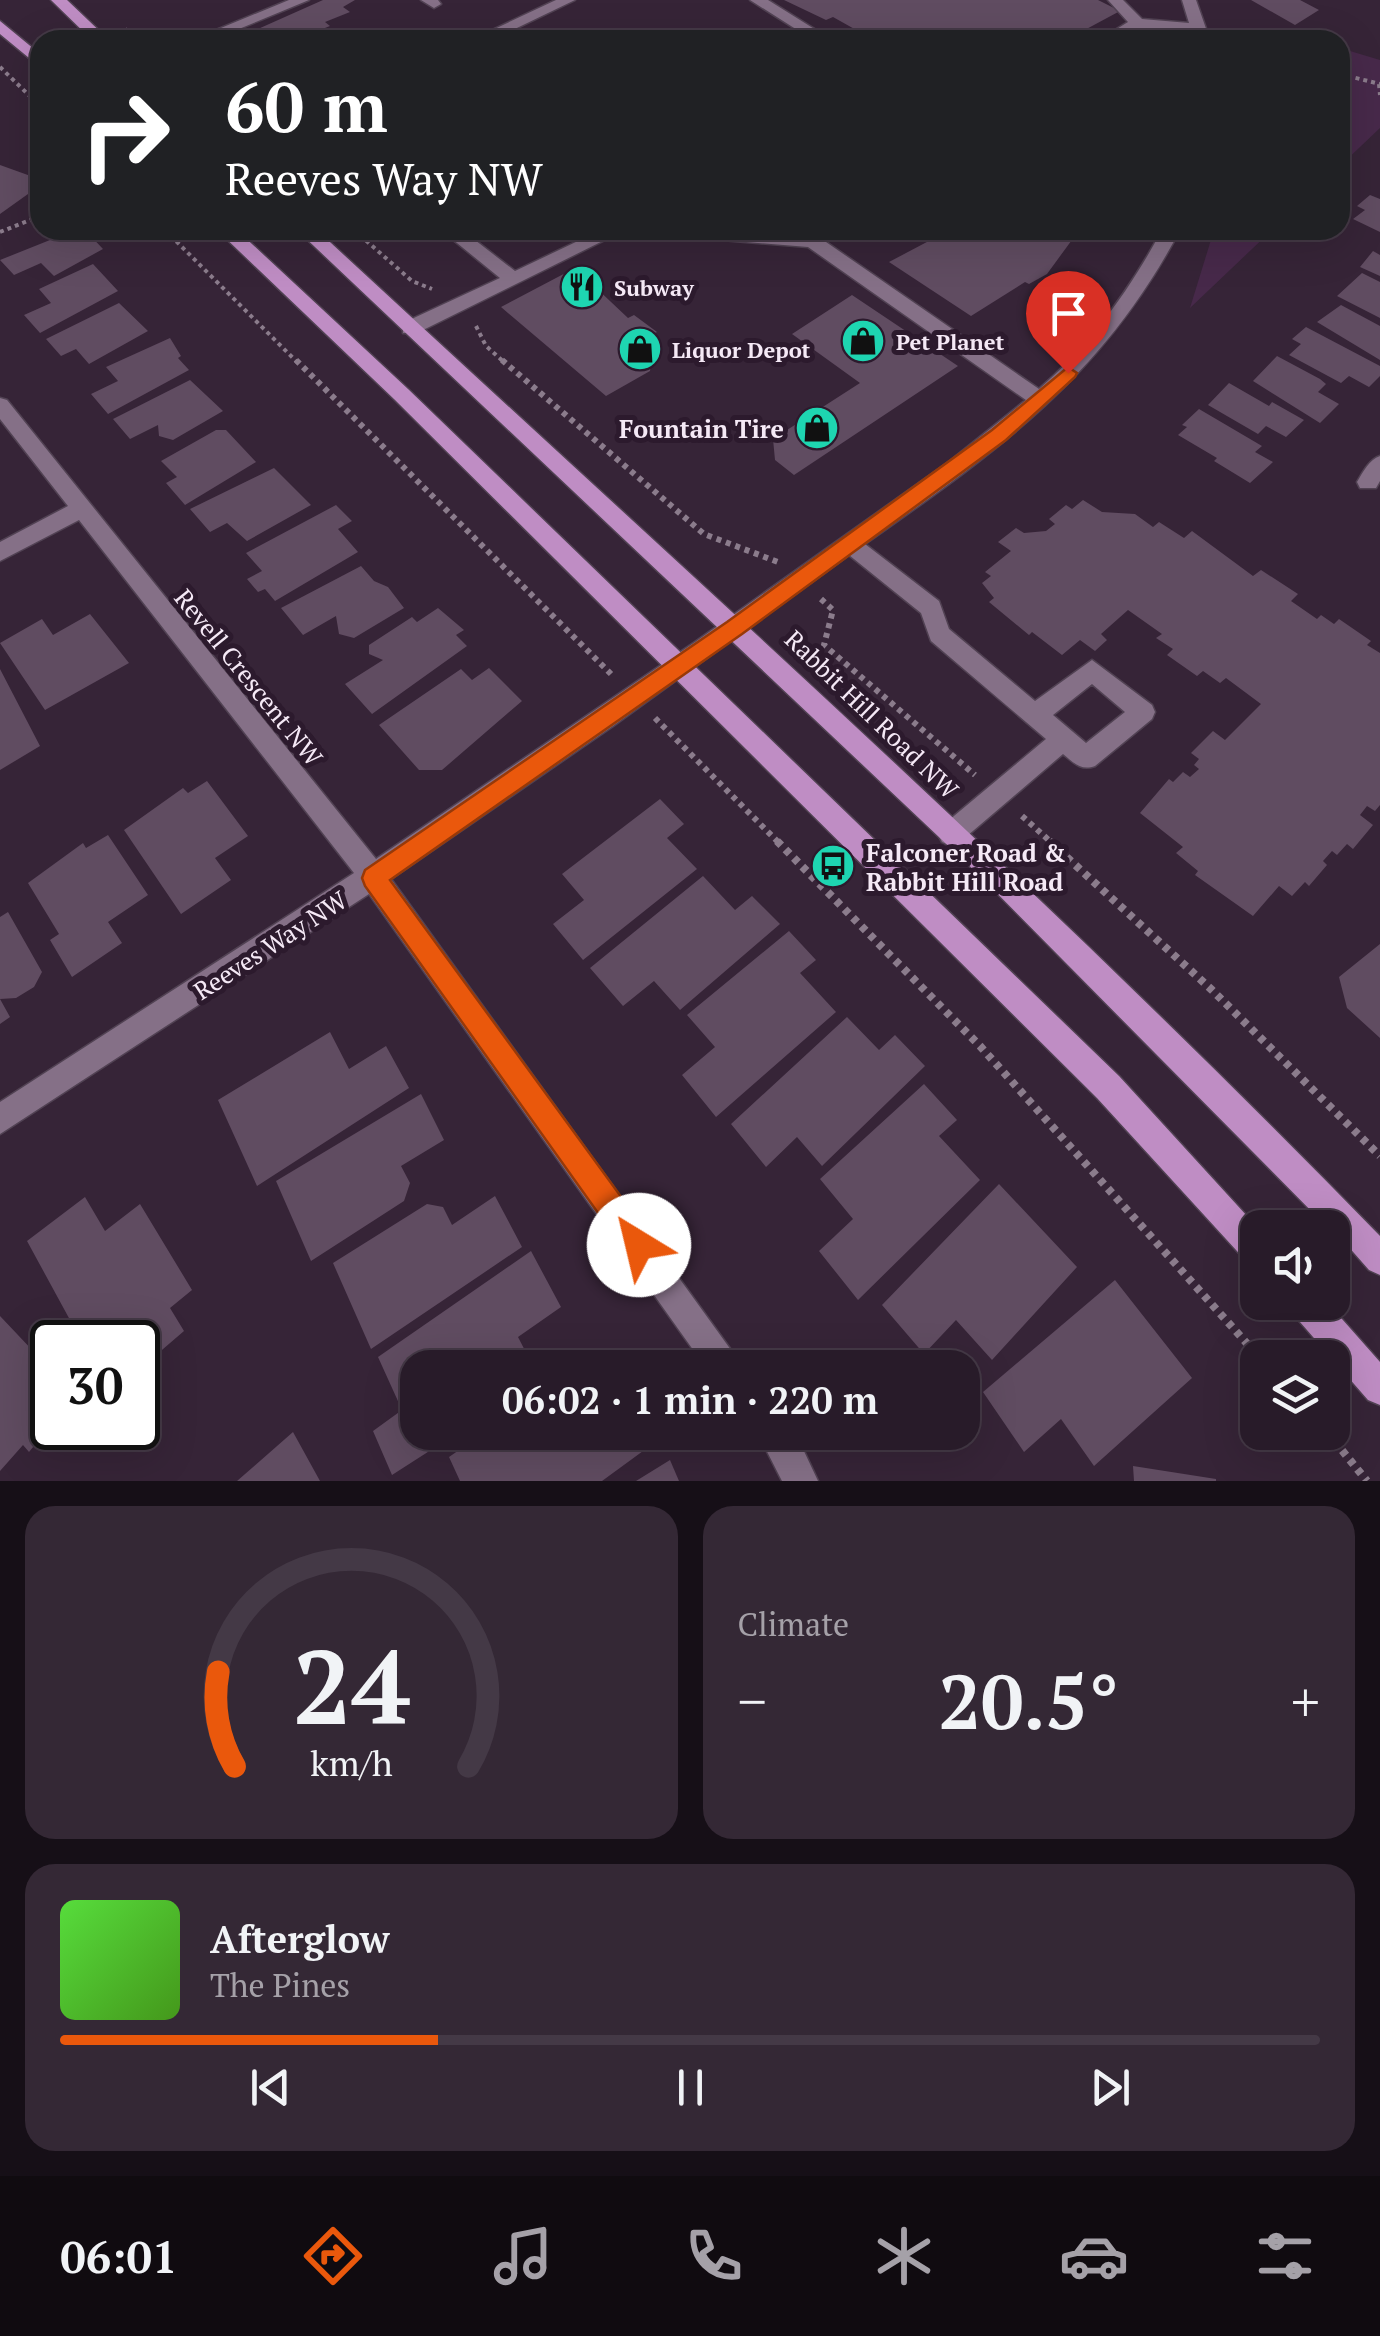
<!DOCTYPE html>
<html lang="en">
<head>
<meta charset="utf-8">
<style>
  body { margin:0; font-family:"PT Serif",serif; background:#342835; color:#f1f3f6; height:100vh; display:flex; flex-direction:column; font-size:38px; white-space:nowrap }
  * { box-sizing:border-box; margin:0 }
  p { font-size:32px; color:#a5a1a8 }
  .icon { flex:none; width:55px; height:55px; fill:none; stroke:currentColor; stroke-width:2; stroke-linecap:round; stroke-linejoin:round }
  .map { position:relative; height:1481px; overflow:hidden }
  .sheet { display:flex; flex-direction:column; gap:25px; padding:25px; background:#160f17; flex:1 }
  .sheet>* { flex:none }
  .guide { position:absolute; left:30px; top:30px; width:1320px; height:210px; border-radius:30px; box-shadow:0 10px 40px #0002,0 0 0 2px #443946; background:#202124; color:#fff; overflow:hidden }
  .fabs { position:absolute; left:1240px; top:1210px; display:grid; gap:20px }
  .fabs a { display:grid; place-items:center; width:110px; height:110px; border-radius:20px; background:#281b29; box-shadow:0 10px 40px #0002,0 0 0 2px #443946; font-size:50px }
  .speed { position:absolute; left:30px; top:1320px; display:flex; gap:20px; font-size:50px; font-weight:700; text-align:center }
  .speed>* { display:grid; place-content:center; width:130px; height:130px; border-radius:50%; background:#281b29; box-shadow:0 10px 40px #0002,0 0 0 2px #443946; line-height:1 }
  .speed .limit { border:5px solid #111; border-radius:15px; background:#fff; color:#111 }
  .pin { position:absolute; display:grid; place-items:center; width:85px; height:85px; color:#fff; margin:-102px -42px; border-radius:50% 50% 50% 0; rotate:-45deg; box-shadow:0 0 10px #0007 }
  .pin .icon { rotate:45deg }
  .me { position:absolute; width:110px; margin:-55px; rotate:324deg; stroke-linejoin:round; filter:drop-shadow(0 0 8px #0008) }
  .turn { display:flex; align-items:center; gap:35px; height:210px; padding:0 30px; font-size:45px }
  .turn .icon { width:130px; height:130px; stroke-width:2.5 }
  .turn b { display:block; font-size:70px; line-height:85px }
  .big { font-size:75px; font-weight:700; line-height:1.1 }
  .sheet .widget { flex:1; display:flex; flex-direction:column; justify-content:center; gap:15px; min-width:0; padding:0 35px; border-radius:30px; background:#342835 }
  .sheet .dial { align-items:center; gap:0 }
  .dial svg { height:260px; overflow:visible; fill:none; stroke:#443946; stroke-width:7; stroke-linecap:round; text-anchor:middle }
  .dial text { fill:#f1f3f6; stroke:none }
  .song { display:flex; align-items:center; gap:30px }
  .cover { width:120px; height:120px; border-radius:15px; background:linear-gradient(135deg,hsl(110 70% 55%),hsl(100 70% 35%)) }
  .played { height:10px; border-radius:5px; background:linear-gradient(90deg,#ea580c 30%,#443946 30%) }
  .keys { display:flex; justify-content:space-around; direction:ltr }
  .heat { display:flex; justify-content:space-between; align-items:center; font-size:55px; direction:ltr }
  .sheet .tiles { flex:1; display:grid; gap:25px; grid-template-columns:1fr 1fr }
  .widget:last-child { grid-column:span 2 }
  .trip { position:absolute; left:400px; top:1350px; width:580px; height:100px; border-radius:30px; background:#281b29; box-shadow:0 10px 40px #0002,0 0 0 2px #443946; font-weight:700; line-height:100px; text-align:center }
  .menu { display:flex; height:160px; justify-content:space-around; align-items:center; background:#100b10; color:#a5a1a8 }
  .menu .icon { width:70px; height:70px }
  .menu .current { color:#ea580c }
  .menu b { font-size:45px; color:#f1f3f6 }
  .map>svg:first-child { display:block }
</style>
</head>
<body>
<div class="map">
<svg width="1380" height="1481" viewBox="0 0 1380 1481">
  <rect width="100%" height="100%" fill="#362437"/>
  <!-- green -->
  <path fill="#47294a" d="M1340,48L1380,60V128L1340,166Z
    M1214,230H1272L1190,308Z"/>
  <!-- building -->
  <path fill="#604c61" d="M323,0H355L343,7L350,12L325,22L330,26L295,40H255L247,34Z
    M784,0H1098L1120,11L1066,40H874L833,17L826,20Z
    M1251,0H1300L1319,10L1295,25Z
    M0,165L39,179L29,187L35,189L0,214Z
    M1370,195L1380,199V232L1353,219L1365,210L1357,206Z
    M75,230H85L103,249L54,276L41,263L14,275L0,260Z
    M942,230H1072L1077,233L1047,274L1029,284L1025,282L971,316L889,262L942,234Z
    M1373,251L1380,255V276L1360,267Z
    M93,264L118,291L40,333L24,315L51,303L39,289Z
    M575,268L628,318L634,315L657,332L649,336L654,340L650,371L606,396L501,307Z
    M1362,273L1380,282V318L1337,296Z
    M852,295L958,366L794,475L775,460L773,439L860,383L792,334Z
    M119,303L148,331L89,364L76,349L61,356L46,339Z
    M1341,305L1380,326V360L1317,322Z
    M1306,327L1380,366V376L1369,387L1349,376L1341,383L1289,355L1301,344L1292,339Z
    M170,338L181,356L178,358L189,370L108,414L91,394L118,381L106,367Z
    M1277,356L1320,379L1326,384L1318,392L1339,404L1320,423L1253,381Z
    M190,380L223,411L173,440L159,436L158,425L130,439L113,419Z
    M1229,383L1269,406L1272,402L1304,420L1286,437L1266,426L1258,434L1208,405Z
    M1199,409L1262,446L1255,452L1273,462L1250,483L1214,461L1217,458L1178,435L1187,427L1182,425Z
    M216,430H226L256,462L185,505L166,483L177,477L161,461Z
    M274,468L311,505L247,541L227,523L210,532L190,509Z
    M1083,500L1102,512L1135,514L1153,527L1159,522L1184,538L1192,531L1253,576L1261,570L1298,594L1291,601L1317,619L1321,615L1334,624L1339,619L1371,641L1367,645L1380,653V805L1375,811L1367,806L1360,815L1373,825L1353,849L1347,844L1337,855L1332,851L1323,861L1327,865L1309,886L1305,882L1292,896L1279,886L1253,916L1195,875L1198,871L1176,853L1183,847L1140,813L1169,779L1173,782L1183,772L1190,777L1199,769L1194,765L1199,759L1191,753L1213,731L1225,740L1261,704L1226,678L1220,683L1203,671L1197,676L1167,655L1173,649L1156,638L1162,634L1128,610L1101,634L1107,640L1095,651L1080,640L1062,655L1032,632L1029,635L989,602L994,598L982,583L991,576L985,572L1011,551L998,542L1016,528L1024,533L1046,531L1055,524L1049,519L1066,505L1072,509Z
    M336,505L352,521L338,529L358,552L275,601L265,589L258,592L247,579L262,571L246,553Z
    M361,566L374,581L388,587L404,608L354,638L339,634L336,616L303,635L281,608Z
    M438,608L464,630L456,635L467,646L372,714L345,684L383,660L369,654V645L412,617L417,622Z
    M90,614L129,663L45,710L0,643L42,619L53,635Z
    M489,668L522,701L442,770H419L379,725L461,669L472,680Z
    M0,669L40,746L0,770Z
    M207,781L248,836L215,858L231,880L181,914L124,830L183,788L188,793Z
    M660,799L684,824L667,838L697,869L583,960L553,924L584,900L562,874Z
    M108,835L148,895L108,922L122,943L72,977L50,940L59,934L28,883L83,843L86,848Z
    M703,876L735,910L752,896L780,924L680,1010L654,981L623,1006L590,968Z
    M8,912L42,972L34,987L16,998L0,999L10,1017L0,1024V917Z
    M789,931L816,960L800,973L836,1012L716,1117L682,1075L715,1047L687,1015Z
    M1380,944V1038L1347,1008L1339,977Z
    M847,1017L879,1050L895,1035L925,1066L822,1166L797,1137L766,1167L731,1124Z
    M330,1032L349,1069L386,1046L409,1088L257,1186L218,1100Z
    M924,1084L957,1120L939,1136L980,1180L858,1300L819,1251L853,1219L820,1179Z
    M421,1094L444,1140L401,1166L410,1183L404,1201L311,1261L276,1181Z
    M999,1184L1077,1267L992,1360L956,1320L924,1354L882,1305Z
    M495,1196L522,1247L371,1349L333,1263L427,1204L443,1207L452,1225Z
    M85,1197L105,1231L140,1204L192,1290L170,1308L184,1331L141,1368L138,1342H82L27,1241Z
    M531,1251L561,1307L518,1337L534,1368H418V1432H459L392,1475L373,1431L402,1410L378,1357Z
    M1115,1280L1192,1378L1094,1466L1061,1419L1024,1452L983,1392Z
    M0,1316L52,1371V1424L29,1452L23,1445L0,1471Z
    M293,1432L320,1481H237Z
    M485,1432H649L654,1443L602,1481H460L449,1457Z
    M670,1460L679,1481H636Z
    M1133,1466L1216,1479V1481H1134Z"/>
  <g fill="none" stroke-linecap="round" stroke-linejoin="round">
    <!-- minor casing -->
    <g stroke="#514253" stroke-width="3">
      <path id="minor" d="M289,0H309L217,38L204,35Z
        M421,0H438L441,4L434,8Z
        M556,0H575L492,40H471Z
        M750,0H768L832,40H813Z
        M1108,0H1123L1142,19L1189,23L1182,0H1196L1210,40H1194L1192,33L1140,28L1118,40H1099L1128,22Z
        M441,230H462L515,271L601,230H625L417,333H403V323L500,278Z
        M665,230L810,236L819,230H841L826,242L1039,389C1091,344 1129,291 1162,230H1180C1102,378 998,450 865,544L939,601L949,629L1035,701L1092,660L1152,705L1155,712L1152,719L1095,766C1081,771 1074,763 1063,754L960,842L951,846L942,842L938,834L942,826L1046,739L931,641L921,613L849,555L613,726L391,879L744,1368H706L369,894L0,1134V1102L354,873L79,520L0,561V542L68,506L0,419V398L7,400L376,859L695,642L950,461L1026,400L808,247L674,236ZM1092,684L1125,712L1086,743L1053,715Z
        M1380,456V481L1376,488H1360L1357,482C1363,472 1369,460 1380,456Z
        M757,1432H795L818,1481H782Z"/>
    </g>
    <!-- major casing -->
    <g stroke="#514253" stroke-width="3">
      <path id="major" d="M51,0H67L109,40H92Z
        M0,21L40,54V67L0,34Z
        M217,230H237L408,389L1119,1076L1258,1228V1267L1247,1262L1097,1098L394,399Z
        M297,230H317C675,562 1040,886 1380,1236V1275L1369,1270L1332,1228H1328L977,873Z
        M1289,1302H1327L1380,1362V1405L1368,1400L1293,1314Z"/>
    </g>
    <!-- path-far2 -->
    <path stroke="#8b7c8c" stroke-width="4" stroke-dasharray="4 4" stroke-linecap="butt" d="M125,29L138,40
      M0,67L40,106
      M1340,74L1380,84
      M1379,84L1380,95
      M165,230L298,363
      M354,230L412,281L432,289
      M0,232L40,216
      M476,326L486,346L505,363"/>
    <!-- path-far1 -->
    <path stroke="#8b7c8c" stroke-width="6" stroke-dasharray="5 5" stroke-linecap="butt" d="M296,360L611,674
      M502,360L704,534L778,562
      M821,599L833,610L824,645L975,775
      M655,718L779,843
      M1022,816L1052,843"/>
    <!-- path -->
    <path stroke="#8b7c8c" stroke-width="8" stroke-dasharray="6 6" stroke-linecap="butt" d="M777,841L980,1046L1260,1358
      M1049,841L1212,990L1380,1156
      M1327,1432L1367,1481"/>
    <!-- minor -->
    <use href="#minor" fill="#857087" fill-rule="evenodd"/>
    <!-- major -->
    <use href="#major" fill="#bf8dc4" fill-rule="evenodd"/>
  </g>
  <!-- route -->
  <path fill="#ea580c" stroke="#983908" stroke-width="2.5" d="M1068,367L1077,373L1075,377L1006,440L742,634L390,880L649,1235L653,1245L649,1255L639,1259L628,1255L365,886L362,878L365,870L727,622L992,430Z"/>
  <!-- icons -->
  <defs>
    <g id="restaurant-disc" transform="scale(2.25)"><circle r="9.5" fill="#1ed5b1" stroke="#2c1a2d"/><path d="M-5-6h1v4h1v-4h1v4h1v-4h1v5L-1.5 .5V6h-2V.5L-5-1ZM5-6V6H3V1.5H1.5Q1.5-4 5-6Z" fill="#111"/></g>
    <g id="shop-disc" transform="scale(2.25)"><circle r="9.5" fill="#1ed5b1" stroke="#2c1a2d"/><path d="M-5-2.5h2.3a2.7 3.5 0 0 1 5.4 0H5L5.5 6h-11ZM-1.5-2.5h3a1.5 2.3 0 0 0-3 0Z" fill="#111"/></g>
    <g id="bus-disc" transform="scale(2.25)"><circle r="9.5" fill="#1ed5b1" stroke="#2c1a2d"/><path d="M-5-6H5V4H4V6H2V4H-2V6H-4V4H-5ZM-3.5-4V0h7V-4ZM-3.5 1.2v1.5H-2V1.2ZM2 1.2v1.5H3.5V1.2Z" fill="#111"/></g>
  </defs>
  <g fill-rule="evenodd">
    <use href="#restaurant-disc" x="582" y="287"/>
    <use href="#shop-disc" x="863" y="341"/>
    <use href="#shop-disc" x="640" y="349"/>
    <use href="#shop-disc" x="817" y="428"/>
    <use href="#bus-disc" x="833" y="866"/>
  </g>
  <g text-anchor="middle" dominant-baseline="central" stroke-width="10" stroke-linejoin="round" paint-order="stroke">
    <!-- far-poi labels -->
    <g font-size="22" font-weight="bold" fill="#f5e9f6" stroke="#2c1a2d" text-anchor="start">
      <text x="614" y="287">Subway</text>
      <text x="896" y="341">Pet Planet</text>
      <text x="672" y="349">Liquor Depot</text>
    </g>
    <!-- poi labels -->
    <g font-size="25" font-weight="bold" fill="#f5e9f6" stroke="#2c1a2d" text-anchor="end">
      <text x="784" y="428">Fountain Tire</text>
      <text x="866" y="852" text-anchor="start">Falconer Road &amp;<tspan x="866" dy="29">Rabbit Hill Road</tspan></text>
    </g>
    <!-- street labels -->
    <g font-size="25" fill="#f5e9f6" stroke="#2c1a2d">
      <text transform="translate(249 677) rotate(51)">Revell Crescent NW</text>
      <text transform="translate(872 714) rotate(44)">Rabbit Hill Road NW</text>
      <text transform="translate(270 945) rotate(-33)">Reeves Way NW</text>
    </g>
  </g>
</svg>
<div class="fabs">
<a><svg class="icon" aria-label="sound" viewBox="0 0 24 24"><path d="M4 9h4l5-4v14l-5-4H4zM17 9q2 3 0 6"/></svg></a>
<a><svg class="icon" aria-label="layers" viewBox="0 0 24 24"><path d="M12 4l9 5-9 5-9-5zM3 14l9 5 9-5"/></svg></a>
</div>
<div class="speed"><div class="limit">30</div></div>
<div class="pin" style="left:1068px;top:373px;background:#d93025"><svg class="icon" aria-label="arrive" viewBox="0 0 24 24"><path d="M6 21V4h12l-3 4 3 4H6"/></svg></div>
<svg class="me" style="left:639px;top:1245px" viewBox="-20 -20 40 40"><circle r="19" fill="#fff"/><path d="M0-13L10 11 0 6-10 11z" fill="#ea580c"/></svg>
<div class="trip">06:02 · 1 min · 220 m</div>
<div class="guide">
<div class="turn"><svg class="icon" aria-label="right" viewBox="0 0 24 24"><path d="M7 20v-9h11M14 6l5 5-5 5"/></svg><div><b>60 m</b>Reeves Way NW</div></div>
</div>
</div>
<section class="sheet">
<div class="tiles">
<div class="widget dial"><svg viewBox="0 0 100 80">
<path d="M14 69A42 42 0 1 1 86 69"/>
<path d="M14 69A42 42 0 0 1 9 40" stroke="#ea580c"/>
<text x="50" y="56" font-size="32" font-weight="700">24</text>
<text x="50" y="72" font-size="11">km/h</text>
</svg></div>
<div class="widget"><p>Climate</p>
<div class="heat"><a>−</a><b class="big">20.5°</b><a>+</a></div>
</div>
<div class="widget">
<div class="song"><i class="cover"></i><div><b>Afterglow</b><p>The Pines</p></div></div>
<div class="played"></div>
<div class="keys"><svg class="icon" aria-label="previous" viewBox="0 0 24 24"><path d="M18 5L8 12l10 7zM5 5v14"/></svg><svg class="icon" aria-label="pause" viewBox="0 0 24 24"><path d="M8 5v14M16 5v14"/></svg><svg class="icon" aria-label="next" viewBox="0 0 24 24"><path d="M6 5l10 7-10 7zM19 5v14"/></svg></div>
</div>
</div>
</section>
<nav class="menu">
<b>06:01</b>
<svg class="icon current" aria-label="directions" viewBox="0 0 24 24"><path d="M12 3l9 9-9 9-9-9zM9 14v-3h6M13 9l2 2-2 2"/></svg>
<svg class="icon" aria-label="music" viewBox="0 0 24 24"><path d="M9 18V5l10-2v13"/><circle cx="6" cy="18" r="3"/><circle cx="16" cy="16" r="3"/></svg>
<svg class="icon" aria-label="phone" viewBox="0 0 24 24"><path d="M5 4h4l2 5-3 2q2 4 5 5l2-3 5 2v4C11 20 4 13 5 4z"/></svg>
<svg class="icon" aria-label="climate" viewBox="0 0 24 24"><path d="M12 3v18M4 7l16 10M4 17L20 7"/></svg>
<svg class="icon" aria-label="car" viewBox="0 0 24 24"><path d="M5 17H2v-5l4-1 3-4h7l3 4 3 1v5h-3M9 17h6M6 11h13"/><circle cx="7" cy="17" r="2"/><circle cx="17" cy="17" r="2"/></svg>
<svg class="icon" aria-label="filters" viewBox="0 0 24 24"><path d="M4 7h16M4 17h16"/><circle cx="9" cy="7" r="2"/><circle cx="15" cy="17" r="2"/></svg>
</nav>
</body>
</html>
